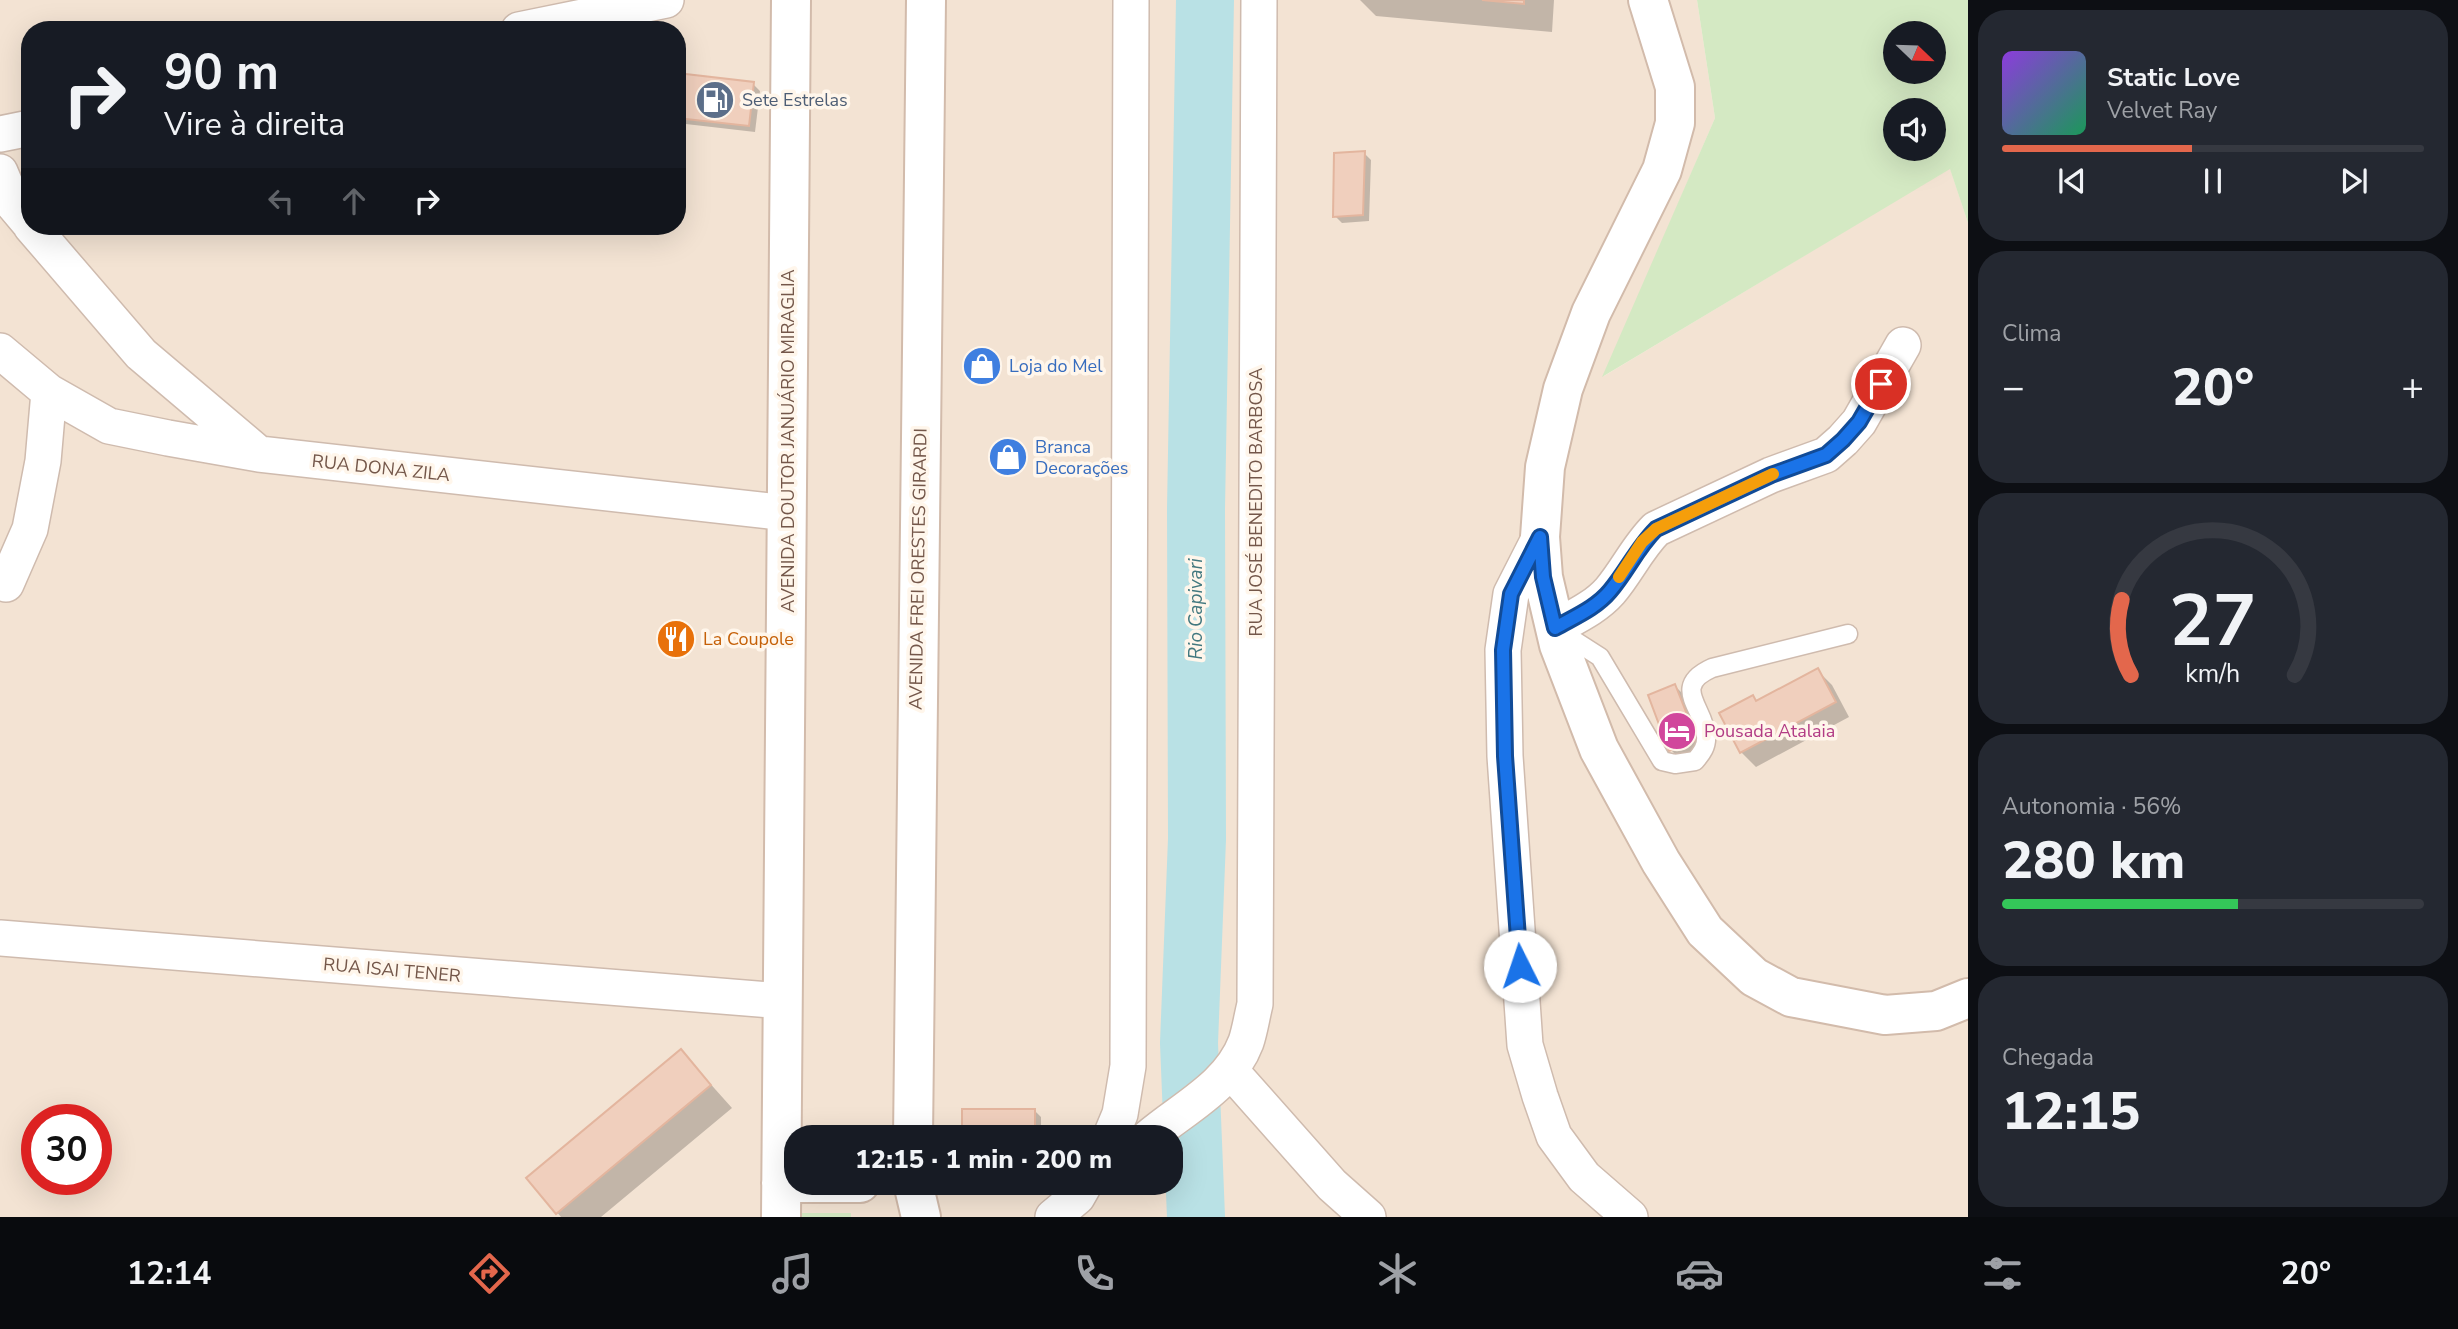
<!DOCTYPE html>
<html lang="pt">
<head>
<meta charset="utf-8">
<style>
  body { margin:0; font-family:"Nunito Sans",sans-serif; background:#242831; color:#f1f3f6; height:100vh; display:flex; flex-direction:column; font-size:26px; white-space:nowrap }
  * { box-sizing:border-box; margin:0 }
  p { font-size:23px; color:#9ea1a6 }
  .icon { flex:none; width:38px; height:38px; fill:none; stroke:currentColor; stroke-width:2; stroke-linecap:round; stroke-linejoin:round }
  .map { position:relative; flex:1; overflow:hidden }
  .sheet { display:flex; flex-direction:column; gap:10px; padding:10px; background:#0d0f14; width:490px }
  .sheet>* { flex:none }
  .top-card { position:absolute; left:21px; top:21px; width:665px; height:214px; border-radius:28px; box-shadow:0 7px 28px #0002; background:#171b24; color:#f1f3f6; overflow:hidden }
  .needle { width:46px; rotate:113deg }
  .buttons { position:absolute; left:1883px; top:21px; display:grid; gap:14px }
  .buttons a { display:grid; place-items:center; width:63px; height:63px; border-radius:50%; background:#171b24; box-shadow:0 7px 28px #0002; font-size:35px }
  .speed { position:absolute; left:21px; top:1104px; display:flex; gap:14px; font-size:35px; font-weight:700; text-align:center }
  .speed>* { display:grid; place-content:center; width:91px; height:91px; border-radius:50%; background:#171b24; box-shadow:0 7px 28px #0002; line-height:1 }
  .speed .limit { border:10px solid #d22; background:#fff; color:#111 }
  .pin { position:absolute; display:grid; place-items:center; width:60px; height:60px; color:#fff; margin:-30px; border:4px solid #fff; border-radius:50%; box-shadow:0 2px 7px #0007 }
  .me { position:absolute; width:77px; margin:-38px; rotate:356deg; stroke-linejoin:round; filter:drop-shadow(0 0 5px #0008) }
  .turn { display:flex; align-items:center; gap:24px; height:147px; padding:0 28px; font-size:32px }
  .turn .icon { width:91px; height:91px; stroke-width:2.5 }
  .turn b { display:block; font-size:49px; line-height:60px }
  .lanes { display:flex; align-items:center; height:66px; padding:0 28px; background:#0003; justify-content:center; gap:35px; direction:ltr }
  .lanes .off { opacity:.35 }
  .big { font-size:52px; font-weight:800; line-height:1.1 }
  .sheet .widget { flex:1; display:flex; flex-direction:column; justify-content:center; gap:10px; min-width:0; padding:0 24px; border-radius:28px; background:#242831 }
  .sheet .dial { align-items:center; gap:0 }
  .dial svg { height:182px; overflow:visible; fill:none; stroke:#363941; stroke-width:7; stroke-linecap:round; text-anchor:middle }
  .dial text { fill:#f1f3f6; stroke:none }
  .song { display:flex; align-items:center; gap:21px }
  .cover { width:84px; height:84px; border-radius:10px; background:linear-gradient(135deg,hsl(270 70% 55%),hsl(150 70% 35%)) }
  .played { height:7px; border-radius:4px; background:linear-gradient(90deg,#e3674c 45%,#363941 45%) }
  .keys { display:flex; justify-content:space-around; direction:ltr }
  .heat { display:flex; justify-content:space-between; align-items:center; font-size:38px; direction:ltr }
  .charge { height:10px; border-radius:5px; background:linear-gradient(90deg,#34c759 56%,#363941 0) }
  .trip { position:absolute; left:784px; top:1125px; width:399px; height:70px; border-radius:28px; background:#171b24; box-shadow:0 7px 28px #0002; font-weight:800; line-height:70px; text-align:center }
  .tabs { display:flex; height:112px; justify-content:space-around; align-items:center; background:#090b0e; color:#9ea1a6 }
  .tabs .icon { width:49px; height:49px }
  .tabs .active { color:#e3674c }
  .tabs b { font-size:32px; color:#f1f3f6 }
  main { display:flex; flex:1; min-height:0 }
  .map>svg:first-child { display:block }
</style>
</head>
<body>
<main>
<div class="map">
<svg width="1968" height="1217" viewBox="0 0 1968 1217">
  <rect width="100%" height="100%" fill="#fcf2e5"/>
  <!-- residential -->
  <path fill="#f3e3d3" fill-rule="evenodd" d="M0,0H1697L1715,118L1604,376L1950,168L1968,223V1217H0ZM30,30H677V226H30ZM37,1120H96V1180H37ZM796,1138H1171V1183H796Z"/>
  <!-- green -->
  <path fill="#d4e9c3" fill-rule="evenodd" d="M1697,0H1968V223L1950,169L1602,377L1715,118ZM1895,33H1934V72H1895ZM1895,110H1934V149H1895Z
    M799,1213H851V1217H799Z"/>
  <!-- shadow -->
  <path fill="#0003" d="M1360,0H1554L1552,32L1376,16Z
    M677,74L753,84L760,91L755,132L677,123Z
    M1364,153L1371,160L1369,221L1342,223L1335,216Z
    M1817,670L1832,685L1849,717L1756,767L1741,752L1752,697L1757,702Z
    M1675,686L1690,701L1711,755L1686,765L1671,750Z
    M681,1051L732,1108L601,1217H561L528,1178Z
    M1034,1110L1041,1117V1138H964Z"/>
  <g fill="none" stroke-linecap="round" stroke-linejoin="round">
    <!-- river -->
    <path stroke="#b9e1e5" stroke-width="58" d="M1196,1217L1189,1043L1197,839L1196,509L1205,0"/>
  </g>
  <!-- building -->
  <path fill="#f0cfbd" stroke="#e3b59e" stroke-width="2" d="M1482,0H1524V4Z
    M677,73L754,82L749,126L677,118Z
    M1365,151L1363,215L1333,217L1334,153Z
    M1818,668L1836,702L1740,753L1719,713L1753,695L1756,701Z
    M1675,684L1697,740L1669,751L1648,695Z
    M681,1049L711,1085L556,1214L526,1178Z
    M962,1109H1035V1138H962Z"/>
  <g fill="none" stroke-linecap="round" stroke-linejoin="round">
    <!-- lane casing -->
    <g stroke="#cfbbae" stroke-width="21">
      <path id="lane" d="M1561,632L1600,657L1662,761L1675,764L1695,761C1702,753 1707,746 1706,736C1705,708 1670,687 1712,668L1848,634"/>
    </g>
    <!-- street casing -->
    <g stroke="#cfbbae" stroke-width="38">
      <path id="street" d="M519,30L666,0
        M0,134L30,128
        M0,172L14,205L30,224
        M31,226L141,354L259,454
        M0,351L49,392L109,426L168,438L259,454L787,513
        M1540,537L1511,594L1503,650L1505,756L1525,1045L1540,1096L1554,1136L1584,1177L1630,1217
        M6,584L30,529L43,461L49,392
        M1555,628C1574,617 1595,608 1610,591C1627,571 1637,548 1656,529L1771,475L1826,455L1843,440L1859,422L1903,345
        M0,938L783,1001
        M1230,1070L1332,1185L1368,1217
        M1110,1138L1120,1114L1128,1066L1131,0
        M1148,1138C1183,1108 1229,1087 1246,1042C1250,1030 1252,1016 1255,1004L1259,0
        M1053,1217L1077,1197L1085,1183"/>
    </g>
    <!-- secondary casing -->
    <g stroke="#d2bbab" stroke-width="42">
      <path id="secondary" d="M1648,0L1675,87V123L1662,170L1591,313L1563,389L1545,467L1540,537L1543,577L1559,645L1599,749L1661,862L1705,931L1754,977L1791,997L1885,1015L1936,1011L1968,998
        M913,1138L926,0
        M781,1183H860
        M913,1183L921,1217
        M781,1217L791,0"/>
    </g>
    <!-- lane -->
    <use href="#lane" stroke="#fff" stroke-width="18"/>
    <!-- street -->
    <use href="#street" stroke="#fff" stroke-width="35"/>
    <!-- secondary -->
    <use href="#secondary" stroke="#fff" stroke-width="38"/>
  </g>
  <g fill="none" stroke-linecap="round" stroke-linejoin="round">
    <!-- route casing -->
    <g stroke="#114b97" stroke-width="18">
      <path id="route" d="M1520,966L1505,756L1503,650L1511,594L1540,537L1543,577L1555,628C1574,617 1596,608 1610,591C1627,571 1637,548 1656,529L1771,475L1826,455L1843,440L1859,422L1881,384"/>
    </g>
    <!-- route -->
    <use href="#route" stroke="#1a73e8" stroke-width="12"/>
    <!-- slow -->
    <path stroke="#f59e0b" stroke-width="12" d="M1619,577L1642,542L1656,529L1773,474"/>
  </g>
  <!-- icons -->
  <defs>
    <g id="fuel-disc" transform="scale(2.0125)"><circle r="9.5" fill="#5c6f8a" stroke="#fff6eb"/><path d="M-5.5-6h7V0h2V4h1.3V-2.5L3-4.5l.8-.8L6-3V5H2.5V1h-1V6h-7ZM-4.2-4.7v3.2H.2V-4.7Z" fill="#fff"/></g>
    <g id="shop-disc" transform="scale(2.0125)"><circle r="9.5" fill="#3f7fe0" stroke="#fff6eb"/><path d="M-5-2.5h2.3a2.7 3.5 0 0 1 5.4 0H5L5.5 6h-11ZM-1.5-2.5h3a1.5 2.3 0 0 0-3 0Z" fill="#fff"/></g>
    <g id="restaurant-disc" transform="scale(2.0125)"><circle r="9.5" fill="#e8710a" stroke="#fff6eb"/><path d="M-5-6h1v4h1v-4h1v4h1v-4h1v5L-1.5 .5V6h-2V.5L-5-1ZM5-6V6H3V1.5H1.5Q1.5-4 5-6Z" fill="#fff"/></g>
    <g id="hotel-disc" transform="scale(2.0125)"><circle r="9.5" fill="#d1479c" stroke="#fff6eb"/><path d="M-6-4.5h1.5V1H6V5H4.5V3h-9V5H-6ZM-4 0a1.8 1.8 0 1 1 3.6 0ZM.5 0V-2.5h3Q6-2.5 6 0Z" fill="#fff"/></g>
  </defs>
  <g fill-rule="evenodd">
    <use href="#fuel-disc" x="715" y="100"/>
    <use href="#shop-disc" x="982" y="366"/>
    <use href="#shop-disc" x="1008" y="457"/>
    <use href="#restaurant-disc" x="676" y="639"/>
    <use href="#hotel-disc" x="1677" y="731"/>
  </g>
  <g text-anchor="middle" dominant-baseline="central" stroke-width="7" stroke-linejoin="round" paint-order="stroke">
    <!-- service labels -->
    <g font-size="18" fill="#4e5e75" stroke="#fff6eb" text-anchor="start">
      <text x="742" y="100">Sete Estrelas</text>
    </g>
    <!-- shop labels -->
    <g font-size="18" fill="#366cbe" stroke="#fff6eb" text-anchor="start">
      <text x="1009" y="366">Loja do Mel</text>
      <text x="1035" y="447">Branca<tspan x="1035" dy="21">Decorações</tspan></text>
    </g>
    <!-- street labels -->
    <g font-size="18" fill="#74574a" stroke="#fff6eb">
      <text transform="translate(788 441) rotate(-90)">AVENIDA DOUTOR JANUÁRIO MIRAGLIA</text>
      <text transform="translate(381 468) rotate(6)">RUA DONA ZILA</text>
      <text transform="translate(1256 502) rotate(-90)">RUA JOSÉ BENEDITO BARBOSA</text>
      <text transform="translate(918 569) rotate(-89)">AVENIDA FREI ORESTES GIRARDI</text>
      <text transform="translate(392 970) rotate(5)">RUA ISAI TENER</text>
    </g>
    <!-- food labels -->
    <g font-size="18" fill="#c56008" stroke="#fff6eb" text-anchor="start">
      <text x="703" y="639">La Coupole</text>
    </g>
    <!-- hotel labels -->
    <g font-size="18" fill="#b23c85" stroke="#fff6eb" text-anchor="start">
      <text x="1704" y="731">Pousada Atalaia</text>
    </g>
    <!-- water labels -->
    <g font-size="19" font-style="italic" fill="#42787f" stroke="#fff6eb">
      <text transform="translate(1196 609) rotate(-90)">Rio Capivari</text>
    </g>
  </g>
</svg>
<div class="buttons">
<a><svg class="needle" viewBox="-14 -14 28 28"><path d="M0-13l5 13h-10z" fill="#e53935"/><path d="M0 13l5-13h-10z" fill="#9ea1a6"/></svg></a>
<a><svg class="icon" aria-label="sound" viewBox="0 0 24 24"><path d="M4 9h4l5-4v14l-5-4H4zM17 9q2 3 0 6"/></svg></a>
</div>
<div class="speed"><div class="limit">30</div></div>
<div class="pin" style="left:1881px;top:384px;background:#d93025"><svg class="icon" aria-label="arrive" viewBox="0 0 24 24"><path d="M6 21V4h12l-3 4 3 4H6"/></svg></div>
<svg class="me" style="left:1520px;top:966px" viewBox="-20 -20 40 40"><circle r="19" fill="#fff"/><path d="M0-13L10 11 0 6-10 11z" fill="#1a73e8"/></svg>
<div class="trip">12:15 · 1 min · 200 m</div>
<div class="top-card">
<div class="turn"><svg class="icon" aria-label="right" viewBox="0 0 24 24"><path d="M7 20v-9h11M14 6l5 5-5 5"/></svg><div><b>90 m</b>Vire à direita</div></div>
<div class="lanes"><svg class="icon off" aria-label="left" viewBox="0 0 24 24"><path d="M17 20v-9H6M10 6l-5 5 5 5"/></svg><svg class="icon off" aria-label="ahead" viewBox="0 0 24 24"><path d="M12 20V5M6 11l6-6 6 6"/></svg><svg class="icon" aria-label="right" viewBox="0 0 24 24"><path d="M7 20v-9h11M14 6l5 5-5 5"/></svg></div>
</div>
</div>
<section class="sheet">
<div class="widget">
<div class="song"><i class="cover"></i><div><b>Static Love</b><p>Velvet Ray</p></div></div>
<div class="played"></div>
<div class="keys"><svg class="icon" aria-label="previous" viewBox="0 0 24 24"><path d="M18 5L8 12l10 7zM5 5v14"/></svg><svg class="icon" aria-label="pause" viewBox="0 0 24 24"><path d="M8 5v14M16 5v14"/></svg><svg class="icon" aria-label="next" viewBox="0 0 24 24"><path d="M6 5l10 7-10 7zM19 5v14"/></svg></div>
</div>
<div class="widget"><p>Clima</p>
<div class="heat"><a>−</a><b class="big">20°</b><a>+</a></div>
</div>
<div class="widget dial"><svg viewBox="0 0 100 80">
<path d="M14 69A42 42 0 1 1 86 69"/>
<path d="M14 69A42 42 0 0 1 10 36" stroke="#e3674c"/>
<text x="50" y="56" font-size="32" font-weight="700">27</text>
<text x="50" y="72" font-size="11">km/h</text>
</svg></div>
<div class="widget"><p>Autonomia · 56%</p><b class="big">280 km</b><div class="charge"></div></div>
<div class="widget"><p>Chegada</p><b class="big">12:15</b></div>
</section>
</main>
<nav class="tabs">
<b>12:14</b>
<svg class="icon active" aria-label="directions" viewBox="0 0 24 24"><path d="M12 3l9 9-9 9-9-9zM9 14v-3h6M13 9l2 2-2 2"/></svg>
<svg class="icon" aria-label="music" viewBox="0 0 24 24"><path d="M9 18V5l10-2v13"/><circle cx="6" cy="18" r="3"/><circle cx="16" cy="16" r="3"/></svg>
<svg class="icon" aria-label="phone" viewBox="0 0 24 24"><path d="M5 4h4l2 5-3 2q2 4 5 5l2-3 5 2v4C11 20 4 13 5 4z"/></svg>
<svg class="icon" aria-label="climate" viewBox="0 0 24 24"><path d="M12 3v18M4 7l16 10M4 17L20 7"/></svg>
<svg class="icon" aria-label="car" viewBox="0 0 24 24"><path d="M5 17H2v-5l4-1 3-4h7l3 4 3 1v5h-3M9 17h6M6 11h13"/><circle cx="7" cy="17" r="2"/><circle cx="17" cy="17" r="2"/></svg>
<svg class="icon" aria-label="filters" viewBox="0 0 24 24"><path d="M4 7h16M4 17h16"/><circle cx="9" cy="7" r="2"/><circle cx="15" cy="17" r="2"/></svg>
<b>20°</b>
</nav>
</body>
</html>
